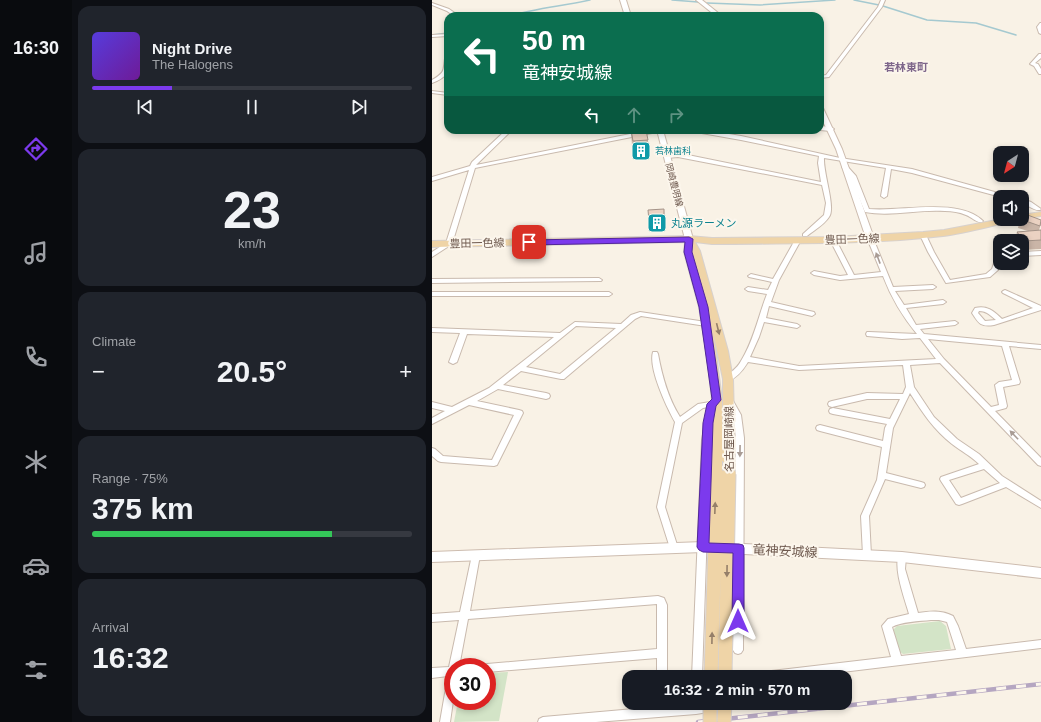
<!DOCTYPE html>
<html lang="en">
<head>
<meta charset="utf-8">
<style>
  body { margin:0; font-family:Arial,"Noto Sans JP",sans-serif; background:#20242c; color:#f1f3f6; height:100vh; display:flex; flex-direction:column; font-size:15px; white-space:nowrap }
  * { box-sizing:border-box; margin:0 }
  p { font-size:13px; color:#9ea1a6 }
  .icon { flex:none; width:22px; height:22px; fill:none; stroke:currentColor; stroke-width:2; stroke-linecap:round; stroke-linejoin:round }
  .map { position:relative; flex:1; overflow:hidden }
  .side { display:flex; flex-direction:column; gap:6px; padding:6px; background:#0d0f14; width:360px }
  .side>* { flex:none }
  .top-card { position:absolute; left:12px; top:12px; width:380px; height:122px; border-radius:12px; box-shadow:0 2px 6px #0003; background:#0b6e4f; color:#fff; overflow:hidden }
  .needle { width:26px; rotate:216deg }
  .controls { position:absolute; left:561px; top:146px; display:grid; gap:8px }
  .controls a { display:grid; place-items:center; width:36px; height:36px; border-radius:8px; background:#171b24; box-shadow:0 2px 6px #0003; font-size:20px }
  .speed { position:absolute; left:12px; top:658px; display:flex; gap:8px; font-size:20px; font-weight:700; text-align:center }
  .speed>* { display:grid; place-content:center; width:52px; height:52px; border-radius:50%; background:#171b24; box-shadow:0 2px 6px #0003; line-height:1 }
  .speed .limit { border:6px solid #d22; background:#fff; color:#111 }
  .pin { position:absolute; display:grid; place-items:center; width:34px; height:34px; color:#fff; margin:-17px; border-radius:8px; box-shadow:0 2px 6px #0006 }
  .me { position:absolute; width:44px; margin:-22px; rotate:0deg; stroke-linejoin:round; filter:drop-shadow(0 0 3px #0008) }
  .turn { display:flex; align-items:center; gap:14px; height:84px; padding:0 12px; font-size:18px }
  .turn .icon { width:52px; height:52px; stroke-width:2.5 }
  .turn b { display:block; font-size:28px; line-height:34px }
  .lanes { display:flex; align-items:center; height:38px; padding:0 12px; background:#0003; justify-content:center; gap:20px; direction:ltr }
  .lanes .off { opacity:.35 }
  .big { font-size:30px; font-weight:600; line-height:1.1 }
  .side .tile { flex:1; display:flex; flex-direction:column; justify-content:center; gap:6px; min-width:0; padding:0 14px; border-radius:12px; background:#20242c }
  .side .dial { align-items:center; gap:0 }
  .dial b { font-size:52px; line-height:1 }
  .song { display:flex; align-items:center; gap:12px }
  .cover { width:48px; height:48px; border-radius:6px; background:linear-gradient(135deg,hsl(250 70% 55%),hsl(280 70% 35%)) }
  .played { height:4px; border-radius:2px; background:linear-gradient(90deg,#7c3aed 25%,#363941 25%) }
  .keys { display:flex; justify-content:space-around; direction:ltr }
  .heat { display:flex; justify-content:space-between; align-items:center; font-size:22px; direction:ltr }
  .charge { height:6px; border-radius:3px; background:linear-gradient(90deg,#34c759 75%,#363941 0) }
  .trip { position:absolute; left:190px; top:670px; width:230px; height:40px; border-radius:12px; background:#171b24; box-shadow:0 2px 6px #0003; font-weight:600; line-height:40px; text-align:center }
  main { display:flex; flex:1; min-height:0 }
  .tab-bar { display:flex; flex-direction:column; width:72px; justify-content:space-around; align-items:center; background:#090b0e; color:#9ea1a6 }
  .tab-bar .icon { width:28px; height:28px }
  .tab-bar .active { color:#7c3aed }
  .tab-bar b { font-size:18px; color:#f1f3f6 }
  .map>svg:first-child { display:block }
</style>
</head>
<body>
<main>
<nav class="tab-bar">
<b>16:30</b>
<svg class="icon active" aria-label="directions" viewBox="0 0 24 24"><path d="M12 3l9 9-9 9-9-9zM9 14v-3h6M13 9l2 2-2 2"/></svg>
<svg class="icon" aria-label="music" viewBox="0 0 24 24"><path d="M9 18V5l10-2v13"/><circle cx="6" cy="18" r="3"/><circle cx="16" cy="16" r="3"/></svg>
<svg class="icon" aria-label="phone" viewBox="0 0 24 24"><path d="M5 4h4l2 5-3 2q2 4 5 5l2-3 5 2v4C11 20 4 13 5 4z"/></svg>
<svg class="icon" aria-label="climate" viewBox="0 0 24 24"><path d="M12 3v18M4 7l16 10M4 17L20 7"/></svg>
<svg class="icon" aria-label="car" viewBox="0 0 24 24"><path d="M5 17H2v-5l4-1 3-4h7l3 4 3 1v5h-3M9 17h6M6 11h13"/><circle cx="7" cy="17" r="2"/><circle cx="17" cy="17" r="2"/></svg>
<svg class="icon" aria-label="filters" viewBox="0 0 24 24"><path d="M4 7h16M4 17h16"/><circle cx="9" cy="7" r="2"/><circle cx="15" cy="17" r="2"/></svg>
</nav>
<section class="side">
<div class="tile">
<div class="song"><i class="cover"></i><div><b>Night Drive</b><p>The Halogens</p></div></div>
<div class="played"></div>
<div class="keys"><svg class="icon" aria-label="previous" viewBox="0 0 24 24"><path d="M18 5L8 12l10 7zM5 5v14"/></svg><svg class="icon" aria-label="pause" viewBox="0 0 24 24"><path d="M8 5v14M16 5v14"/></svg><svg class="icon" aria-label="next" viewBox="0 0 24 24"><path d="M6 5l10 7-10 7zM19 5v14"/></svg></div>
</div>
<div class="tile dial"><b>23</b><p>km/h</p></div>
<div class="tile"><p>Climate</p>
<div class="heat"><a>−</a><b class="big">20.5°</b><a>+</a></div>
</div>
<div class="tile"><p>Range · 75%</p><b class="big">375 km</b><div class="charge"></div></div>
<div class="tile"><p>Arrival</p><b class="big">16:32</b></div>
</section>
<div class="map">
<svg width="609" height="722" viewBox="0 0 609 722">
  <rect width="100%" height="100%" fill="#f9f2e6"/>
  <!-- green -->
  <path fill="#d3e4c7" d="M508,621L514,626L519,649L471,654L467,651L461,630L465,626Z
    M76,672L67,721L22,722L26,701H55V673Z"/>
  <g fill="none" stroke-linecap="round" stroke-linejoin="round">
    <!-- stream -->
    <path stroke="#a5c9d0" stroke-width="1.5" d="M240,0L266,2
      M422,0L447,5
      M275,3L328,5L403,0
      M451,6L495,20L544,23L584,35
      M77,16C104,8 131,6 158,0
      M0,35L16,33"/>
    <!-- street casing -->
    <g stroke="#c9baae" stroke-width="2">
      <path id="street" d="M449,0H453L450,7L397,77L388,78V76L394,75L446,7Z
        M0,3L17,9L27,16H22L15,11L0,5Z
        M608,23H609V34L607,33L605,27Z
        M16,34V36L0,37V35Z
        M14,54H16C16,71 18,76 0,83V80C16,71 10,69 14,54Z
        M607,54H609V58L603,63L606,64L609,69V74H607L602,66L598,64Z
        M0,91L16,93V95L0,93Z
        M388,126L399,127L402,129L399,131L388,130Z
        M74,130H80L44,165L198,134L183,132V130L202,131C207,133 220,130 228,130L225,132L43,168L20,244L0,257V252L14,243L37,170L0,181V177L38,166L40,162Z
        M261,130H273L309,136L408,158L480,169L577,196L578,197H569L480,173L459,169L455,196L452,198L449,196L454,168L392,158C391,173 404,208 397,217C392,225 382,230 375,236H371V234L392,215L394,203L390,185L246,157L235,158L232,156L235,154L246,153L389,182L386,163L387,156L309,140L264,132Z
        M413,165L415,166L424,176L437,209C470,212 526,197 551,221L550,222C544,223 540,217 534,215C527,212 520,211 513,211C486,209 459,217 433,212L418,176L410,167Z
        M590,199L599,202L609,209L608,210C602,211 596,205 590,203Z
        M491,233L494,235L502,252L518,280L554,274L560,269L564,257L568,256L566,270L558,277L514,283L496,252L488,235Z
        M438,236L441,238L461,287L501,285L504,287L501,289L463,291L472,305L511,300L514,302L511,304L474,308L484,325L523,321L526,323L523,325L488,329L492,334L609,345V349L577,346L588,382L587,384L571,387L575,406L574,408L563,411L609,458V466L606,465L508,363L478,365L482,387L502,417L525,439L547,454L570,476L609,501V508L574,487L530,504L527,505L524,504L509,481L508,479L509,477L547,464C539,456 529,451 520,444C502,430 490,412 478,393L461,428L454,473L489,482L492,483L493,485L492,487L489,488L453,479L437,516L439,555L438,558L435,559L432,558L431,555L429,516L445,480L450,447L388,431L385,430L384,428L385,426L388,425L451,441L453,428L455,424L401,414L398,413L397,411L398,409L401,408L458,419L468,399H435L400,407L397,406L396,404L397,402L400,401L435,393L471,394L474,387L471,365L367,370L316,362C311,370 305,378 296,381L292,379C298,372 305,369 309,361C322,340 326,317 335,294L316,291L313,289L316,287L336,290L340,282L317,277L316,276L319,274L341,279L363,240L366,238L369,240L347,280L339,302L382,312L383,314L380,316L337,306L334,318L365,324L368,326L365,328L332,322L327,337L318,357L367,366L504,359L488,338L470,339L435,336L434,334L435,332H437L485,334C470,316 459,297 451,276L408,280L382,275L379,273L382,271L408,276L416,275L398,240L401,238L404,240L422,275L449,272L435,238ZM496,339L570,346L580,380L567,382L563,385L567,405L559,407L512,359ZM552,469L568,483L529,498L517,480Z
        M609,251V255L590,256V252Z
        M167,278L170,280L169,281L0,283V279Z
        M573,290L609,306V310L562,325C549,327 547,324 540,313L543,308C555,305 562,311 570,319L601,308L571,293L570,292L571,291ZM547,311C555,311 559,316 564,320L553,321L546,313Z
        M0,292H177L180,294L177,296H0Z
        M208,312L274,322L277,324L274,326L209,316L203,319L132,379H129L89,371L71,385L114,393L117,394L118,396L117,398L114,399L66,389L45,401L87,410L90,411L91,413L65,465L62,466L9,462L6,461L0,456V448L3,449L11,456L60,460L82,415L37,405L0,424V418L13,411L0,408V402L20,407L57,388L122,337L35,334L25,362L21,364L17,362L28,333L0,332V328L128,333L143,322L189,324L199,315ZM144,326L184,328L128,374L94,367Z
        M221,352H225L226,354C230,376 236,398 248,417L266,404L278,402L285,397L288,398L289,400L283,405L278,440L270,677H260L270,440L276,407L271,408L250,423L233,507L246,548L245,551L242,552L239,551L238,548L225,507L243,422C235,408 216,368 221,352Z
        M297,398L300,399L309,415L312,438L311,650L309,653L306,654L303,653L301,650L304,438L301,415L293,401L294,399Z
        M44,551L47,552L48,555L38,611L226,596L232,598L235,605V677H225V658L55,672V667H51L52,665L55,664L225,649V604L36,619L27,667H21V701L18,722H8L16,676L0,678V668L17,667L27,620L0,622V614L28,612L40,555L41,552Z
        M470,553L473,554L474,557L473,569L486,613C498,611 510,610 521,616L526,626L534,649L609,640V648L369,677H326L328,674L331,672L459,657L450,626L456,619L477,614C473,599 461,569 467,554ZM499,620H507L515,622L524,650L469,656L460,627C468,622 488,621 499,620Z
        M225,703H235V706L271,703H306L304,706L301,708L264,714L164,722H106L107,719L111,717L225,707Z"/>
    </g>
    <!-- secondary casing -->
    <g stroke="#cdbcaf" stroke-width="2">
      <path id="secondary" d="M188,0H194L199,16H193Z
        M264,0H270L290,16H284Z
        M388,106L391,108L410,149L442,238L441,240H438L434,238L404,149L388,115Z
        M225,130H231L261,239L260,241H254L253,239Z
        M271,542L470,552L609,568V578L470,562L271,552L0,562V552Z"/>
    </g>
    <!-- primary casing -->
    <g stroke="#d7d1ce" stroke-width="2">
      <path id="primary" d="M609,212V216L590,219H588H590V215Z
        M570,219H586L582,221C558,226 534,233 511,236C434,245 357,243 280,244L263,242L268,251L296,351L301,379L303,462L301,465L297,466L293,465L291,462V379L281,331L290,400L291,461L289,464L285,465L281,464L279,461L280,400L275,356L267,307L252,252L253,242L0,247V241L257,236L280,238L401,237L491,232L512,230Z"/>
    </g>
    <!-- street -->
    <use href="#street" fill="#fff" fill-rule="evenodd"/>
    <!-- secondary -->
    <use href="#secondary" fill="#fff" fill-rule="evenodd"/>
    <!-- primary -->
    <use href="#primary" fill="#efd4a7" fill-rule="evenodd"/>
    <!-- rail casing -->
    <g stroke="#b5a6c1" stroke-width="4.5">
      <path id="rail" d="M266,722L609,684"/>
    </g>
    <!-- rail -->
    <use href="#rail" stroke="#fcf6ec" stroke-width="3" stroke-dasharray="10" stroke-linecap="butt"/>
    <!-- primary-bridge-far1 casing -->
    <g stroke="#d7d1ce" stroke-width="12" stroke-linecap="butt">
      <path id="primary-bridge-far1" d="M285,475V461
        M297,475V462"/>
    </g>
    <!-- primary-bridge casing -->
    <g stroke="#d7d1ce" stroke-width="15" stroke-linecap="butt">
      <path id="primary-bridge" d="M279,677L285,474
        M293,677L297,474
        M278,703V722
        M292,722L293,703"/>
    </g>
    <!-- primary-bridge-far1 -->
    <use href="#primary-bridge-far1" stroke="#efd4a7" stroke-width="10"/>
    <!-- primary-bridge -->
    <use href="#primary-bridge" stroke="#efd4a7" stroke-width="13"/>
  </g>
  <!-- wall -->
  <path fill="#cab5a7" d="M199,130L216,140L217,156L202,157L200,146Z
    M232,209L233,228L217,229V221Z
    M588,219L609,224L607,230H609V249L590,250V241H583L585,232L596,231L586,228Z"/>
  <!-- building -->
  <path fill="#ebd2c2" stroke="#a49388" d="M199,130H214L216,140L201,141Z
    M232,209V219L217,221L216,210Z
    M593,214L609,220L608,226L588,219H590V217Z
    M609,230V240L592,241L585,232Z"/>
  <!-- one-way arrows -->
  <defs><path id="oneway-solid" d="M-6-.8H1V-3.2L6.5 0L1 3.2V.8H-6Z"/></defs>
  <g fill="#a99c95">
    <use href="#oneway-solid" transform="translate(446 258) rotate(-111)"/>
    <use href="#oneway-solid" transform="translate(582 435) rotate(-134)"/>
    <use href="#oneway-solid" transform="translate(308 451) rotate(91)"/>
  </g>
  <g fill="#957f69">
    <use href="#oneway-solid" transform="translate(286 329) rotate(76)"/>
    <use href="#oneway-solid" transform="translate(283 508) rotate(-88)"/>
    <use href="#oneway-solid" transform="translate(295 571) rotate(91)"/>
    <use href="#oneway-solid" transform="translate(280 638) rotate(-89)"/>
  </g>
  <!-- route -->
  <path fill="#7c3aed" stroke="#51269a" d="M257,237L261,239L260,252L276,307L289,400L284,406L281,423L277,543L307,544L311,545L312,548V621L310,625L306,627L302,625L300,621L301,553L271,552L267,550L265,547L271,423L275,404L280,399L267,307L252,252L253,242L97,245L93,242L97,240Z"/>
  <!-- icons -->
  <defs>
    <g id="building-square" transform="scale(1)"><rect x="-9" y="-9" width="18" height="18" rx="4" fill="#0f9aa8" stroke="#fcf6ec"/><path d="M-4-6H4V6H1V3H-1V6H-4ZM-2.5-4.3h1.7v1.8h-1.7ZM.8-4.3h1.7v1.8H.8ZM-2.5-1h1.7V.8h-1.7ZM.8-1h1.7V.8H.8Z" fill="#fff"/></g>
  </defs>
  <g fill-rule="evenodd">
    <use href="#building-square" x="209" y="151"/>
    <use href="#building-square" x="225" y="223"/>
  </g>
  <g text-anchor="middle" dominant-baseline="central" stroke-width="4" stroke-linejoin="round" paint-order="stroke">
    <!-- far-culture labels -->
    <g font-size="9" fill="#0d838f" stroke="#fcf6ec" text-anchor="start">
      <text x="223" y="151">若林歯科</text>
    </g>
    <!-- far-street labels -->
    <g font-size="9" fill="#6f5a4f" stroke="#fcf6ec">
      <text transform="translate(242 185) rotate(75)">岡崎豊明線</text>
    </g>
    <!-- far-quarter labels -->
    <g font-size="11" font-weight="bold" fill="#7e668b" stroke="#fcf6ec">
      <text x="474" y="67">若林東町</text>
    </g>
    <!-- culture labels -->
    <g font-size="11" fill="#0d838f" stroke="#fcf6ec" text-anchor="start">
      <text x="239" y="223">丸源ラーメン</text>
    </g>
    <!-- street labels -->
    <g font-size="11" fill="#6f5a4f" stroke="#fcf6ec">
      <text transform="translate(420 239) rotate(-2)">豊田一色線</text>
      <text transform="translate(45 243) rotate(-1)">豊田一色線</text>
      <text transform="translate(297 439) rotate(-90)">名古屋岡崎線</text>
    </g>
    <!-- near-street labels -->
    <g font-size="13" fill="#6f5a4f" stroke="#fcf6ec">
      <text transform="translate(353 551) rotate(3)">竜神安城線</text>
    </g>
  </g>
</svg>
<div class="controls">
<a><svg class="needle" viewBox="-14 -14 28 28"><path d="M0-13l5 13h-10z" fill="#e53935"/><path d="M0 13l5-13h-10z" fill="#9ea1a6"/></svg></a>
<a><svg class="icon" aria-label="sound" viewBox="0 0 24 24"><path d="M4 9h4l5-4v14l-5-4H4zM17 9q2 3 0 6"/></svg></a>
<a><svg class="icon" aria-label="layers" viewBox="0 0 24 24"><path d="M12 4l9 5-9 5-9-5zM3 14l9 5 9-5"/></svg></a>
</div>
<div class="speed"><div class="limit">30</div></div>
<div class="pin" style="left:97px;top:242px;background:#d93025"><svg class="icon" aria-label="arrive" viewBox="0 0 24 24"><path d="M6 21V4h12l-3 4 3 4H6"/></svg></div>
<svg class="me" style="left:306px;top:621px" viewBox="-20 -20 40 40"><path d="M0-17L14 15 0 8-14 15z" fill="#7c3aed" stroke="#fff" stroke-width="4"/></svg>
<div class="trip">16:32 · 2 min · 570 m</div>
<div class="top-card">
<div class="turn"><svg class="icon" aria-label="left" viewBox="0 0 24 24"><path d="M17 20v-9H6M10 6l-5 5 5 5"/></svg><div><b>50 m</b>竜神安城線</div></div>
<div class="lanes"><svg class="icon" aria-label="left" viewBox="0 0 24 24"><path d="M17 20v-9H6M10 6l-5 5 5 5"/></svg><svg class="icon off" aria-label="ahead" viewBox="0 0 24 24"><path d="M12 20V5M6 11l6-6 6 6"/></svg><svg class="icon off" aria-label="right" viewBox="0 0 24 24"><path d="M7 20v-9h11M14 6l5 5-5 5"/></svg></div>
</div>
</div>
</main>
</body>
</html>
